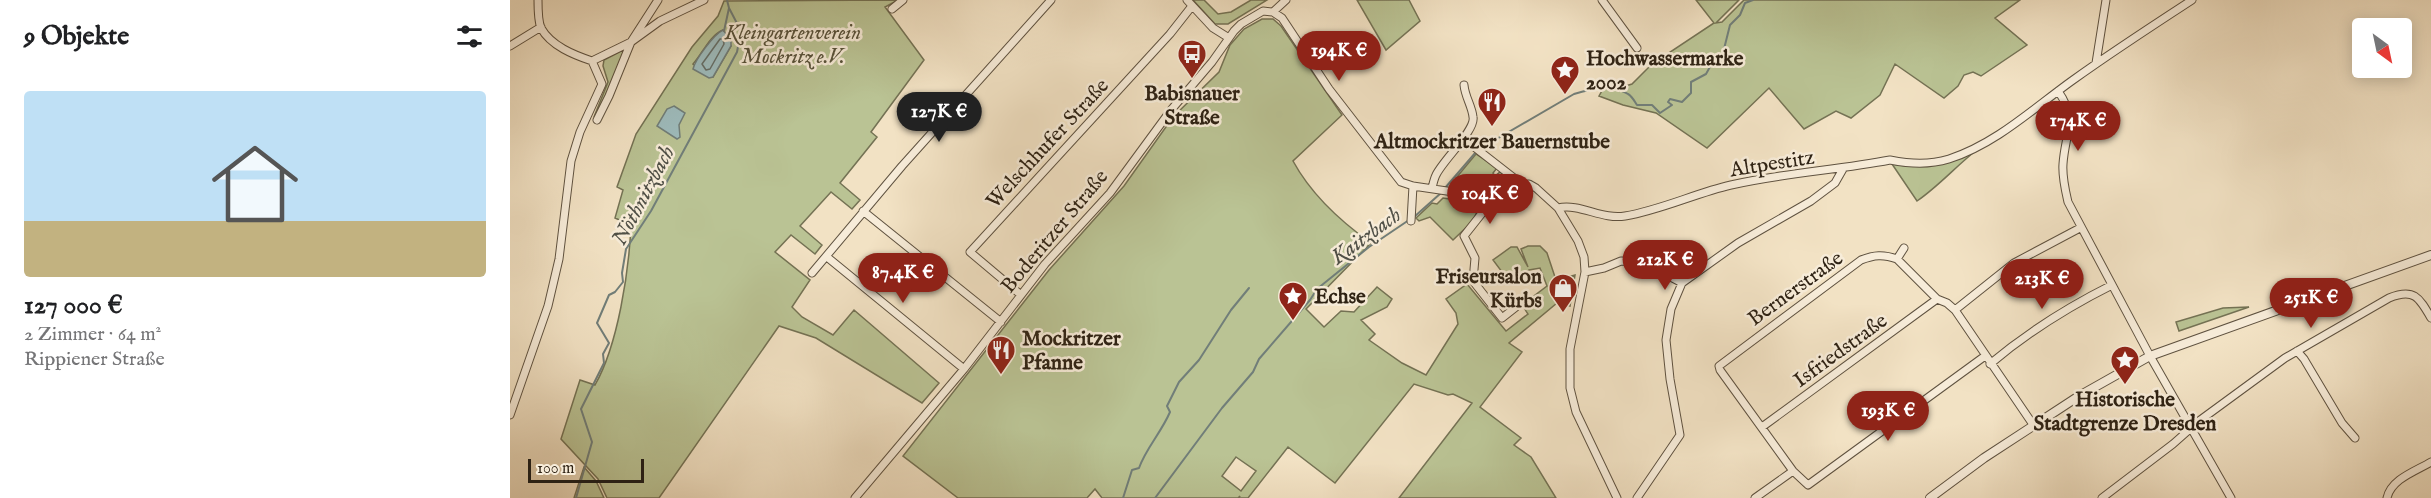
<!DOCTYPE html>
<html lang="de">
<head>
<meta charset="utf-8">
<style>
  :root { --surface:#fff; --page:#f6f6f6; --text:#202124; --muted:#757577; --line:#e0e0e0; --accent:#8f2418 }
  body { margin:0; font-family:"IM FELL English",serif; background:var(--page); color:var(--text); height:100vh; display:flex; flex-direction:column; font-size:22px; white-space:nowrap }
  * { box-sizing:border-box; margin:0 }
  p { font-size:20px; color:var(--muted) }
  .icon { flex:none; width:33px; height:33px; fill:none; stroke:currentColor; stroke-width:2; stroke-linecap:round; stroke-linejoin:round }
  .map { position:relative; flex:1; overflow:hidden }
  .side { display:flex; flex-direction:column; background:var(--surface); width:510px }
  .side>* { flex:none }
  .needle { width:39px; rotate:147deg }
  .tools { position:absolute; left:1842px; top:18px; display:grid; gap:12px }
  .tools a { display:grid; place-items:center; width:60px; height:60px; border-radius:6px; background:var(--surface); box-shadow:0 3px 15px #0003; font-size:30px }
  .scale { position:absolute; left:18px; bottom:15px; width:116px; box-sizing:border-box; padding-left:6px; border:3px solid #2e2214; border-top:0; font-size:16px; line-height:21px; white-space:nowrap; color:#2e2214; -webkit-text-stroke:4px #f7ecd9; paint-order:stroke }
  .price { position:absolute; translate:-50% -51px; padding:0 14px; border-radius:21px; background:var(--accent); color:#fff; font-size:20px; line-height:39px; filter:drop-shadow(0 2px 3px #0008) }
  .price::after { content:''; position:absolute; left:50%; top:36px; width:18px; height:14px; margin-left:-9px; background:inherit; clip-path:polygon(0 0,100% 0,50% 100%) }
  .price.active { background:#222; color:#fff }
  ul { padding:0; list-style:none }
  li { display:grid; align-content:center; gap:12px; height:318px; padding:0 24px }
  li+li { border-top:2px solid var(--line) }
  li span { display:grid; place-items:center; height:186px; border-radius:6px; color:#555 }
  li>.icon { margin-inline-start:auto }
  span .icon { width:108px; height:108px; fill:#fffc; stroke-width:1 }
  li b { font-size:26px }
  h2 { display:flex; justify-content:space-between; align-items:center; height:72px; padding:0 24px; font-size:26px }
  main { display:flex; flex:1; min-height:0 }
  .map>svg:first-child { display:block }
  .green { fill:#bac394; stroke:#747254; stroke-width:1.5; fill-rule:evenodd }
  .water { fill:#9ebcbd; stroke:#717e79; stroke-width:1.5 }
  .lines { fill:none; stroke-linecap:round; stroke-linejoin:round }
  .shore { stroke:#666f68; stroke-width:1.5 }
  .stream { stroke:#717e79; stroke-width:2 }
  .minor-casing { stroke:#5f5240; stroke-width:9 }
  .tertiary-casing { stroke:#5f5240; stroke-width:10 }
  .minor { stroke:#f7ecd9; stroke-width:7 }
  .tertiary { stroke:#f7ecd9; stroke-width:8 }
  .labels { text-anchor:middle; stroke-width:5; stroke-linejoin:round; paint-order:stroke }
  .park-label { font-size:21px; font-style:italic; fill:#58523a; stroke:#f7ecd9 }
  .poi-label { font-size:21px; font-weight:bold; fill:#2e2214; stroke:#f7ecd9; text-anchor:start }
  .street-label { font-size:21px; fill:#2e2214; stroke:#f7ecd9 }
  .water-label { font-size:22px; font-style:italic; fill:#505047; stroke:#f7ecd9 }
</style>
</head>
<body>
<main>
<section class="side">
<h2>9 Objekte<svg class="icon" aria-label="filters" viewBox="0 0 24 24"><path d="M4 7h16M4 17h16"/><circle cx="9" cy="7" r="2"/><circle cx="15" cy="17" r="2"/></svg></h2>
<ul>
<li><span style="background:linear-gradient(#bfe0f5 70%,#c2b280 0)"><svg class="icon" aria-label="home" viewBox="0 0 24 24"><path d="M3 11l9-7 9 7M6 9v11h12V9"/></svg></span><div><b>127 000 €</b><p>2 Zimmer · 64 m²</p><p>Rippiener Straße</p></div></li>
</ul>
</section>
<div class="map">
<svg width="1921" height="498" viewBox="0 0 1921 498">
  <rect width="100%" height="100%" fill="#f2e2c4"/>
  <filter id="stains"><feTurbulence type="fractalNoise" baseFrequency=".00333" numOctaves="4"/><feColorMatrix values="0 0 0 0 .2 0 0 0 0 .09 0 0 0 0 .02 0 0 0 .5 -.17"/></filter>
  <radialGradient id="worn" r=".72"><stop offset=".6" stop-color="#630" stop-opacity="0"/><stop offset="1" stop-color="#630" stop-opacity=".3"/></radialGradient>
  <path class="green" d="M388 0 375 7 414 60 361 132 367 137 330 183 350 200 342 209 321 192 290 226 312 245 305 254 281 235 265 252 300 280 282 307 292 317 323 335 344 310 429 383 412 403 306 338 269 326 149 498H97L88 479 51 439 70 380 85 385C108 345 119 271 121 225L105 218 113 190 107 187 126 134 182 47 208 16 214 1ZM213 30 221 46 203 77 183 64C193 53 199 36 213 30Z
    M683 0H694L708 14 721 12 741 0H757L718 24H705Z
    M847 0H899L910 21 876 50Z
    M1186 0H1229L1206 23 1212 22 1234 0H1510L1485 18 1517 45 1471 76 1463 72 1454 75 1448 86 1434 98 1385 64 1370 95 1341 118 1326 111 1294 129 1259 88 1197 148 1146 113 1113 105 1089 96 1093 89 1109 88 1122 84 1142 64 1204 23Z
    M752 19H763L771 26 832 115 783 161C801 194 830 221 861 243L796 309 814 327 831 311 844 312 867 287 882 299 877 307 851 320 865 334 859 340 892 363 916 375 948 324 946 313 936 299 957 284 996 331 1018 314 1012 305 1037 286 1030 268 1019 270 1001 284 983 260 1001 247H1007L1018 267 1011 249 1018 246H1030L1037 253 1046 280 1065 275 1060 306 1047 303 999 343 1012 352 970 407 1011 438 1004 445 1021 457 1046 498H889L962 403 943 394 938 395 904 384 825 483 778 447 738 498H729L730 496 728 498H592L585 489 577 498H448L393 456 539 270 614 186 663 117 709 72 720 45 734 29ZM726 457 746 471 731 491 712 476Z
    M115 49 99 91 84 117 98 82 93 66 94 60Z
    M1468 149C1447 165 1429 186 1407 201L1382 164C1417 170 1436 164 1468 149Z
    M966 154 987 168 983 173 985 176 990 172 1000 179 995 187 974 189 972 181 969 182 968 189 944 185 946 178Z
    M933 198 964 203 968 208 964 220 943 240 920 217 909 221 906 218 922 203 927 204Z
    M1739 307 1669 331 1666 322 1713 308Z
    M74 467 86 481 94 498H64Z"/>
  <path class="water" d="M213 30 221 40V46L203 77 199 78 183 69C185 60 204 34 213 30Z
    M164 106 175 113 169 125 170 137 167 139 147 126 157 109Z"/>
  <g class="lines">
    <path class="shore" d="M210 39H213L214 44 200 69 196 70 192 64Z"/>
    <path class="stream" d="M214 31 219 8 217 0
      M971 148 1064 94C1080 89 1103 84 1118 94 1122 96 1125 102 1127 105H1142L1150 113 1162 105 1158 102 1160 99 1172 102 1181 93V82L1196 74 1201 65 1211 61 1220 25 1230 15 1235 3 1243 0
      M935 188 966 152
      M904 217 931 193
      M66 498 82 442 71 409 94 363 93 354 99 343 87 323 99 295 105 292 113 282 112 273 116 249 141 211 227 52 231 31 219 8
      M613 498 622 470 629 468C636 448 651 433 660 412L657 406 669 382 689 360 721 310 739 288
      M645 498 712 408 743 372 749 359 800 300 807 289 859 247 899 220"/>
    <g class="minor-casing">
      <path id="minor" d="M677 0 703 28 719 38
        M1092 0 1127 48
        M382 9 393 0
        M763 12 776 0
        M0 46 31 27
        M82 61 121 42 150 21 194 0
        M1586 63 1596 0
        M1548 91C1568 119 1555 133 1553 164 1552 177 1555 189 1558 202L1640 356 1721 498
        M87 120 99 96 121 42 148 0
        M954 139 1013 185 1019 184 1026 188 1048 208 1068 241 1074 257 1075 272 1060 349V388L1066 412 1107 498
        M922 188C923 184 924 179 926 175 933 160 966 130 963 117 962 106 955 97 954 85
        M984 198 954 236 965 258 963 281 992 318 1006 307
        M1048 208C1070 203 1092 220 1115 216 1151 210 1186 193 1221 185 1273 173 1328 170 1380 160 1401 164 1419 165 1439 159 1486 144 1525 107 1563 80 1602 52 1642 26 1682 0
        M353 211 491 322
        M901 221 903 186
        M317 257 454 369
        M1387 259C1373 254 1364 255 1351 260L1209 366 1210 370 1283 471 1298 485 1475 356
        M1387 259 1427 299 1437 303 1445 310 1524 426
        M1387 259 1394 248
        M1075 272 1094 268 1111 261 1132 262 1172 283
        M302 273 392 166 541 0
        M511 295 460 252 660 34 682 6
        M1445 310 1504 263 1570 228
        M1787 351 1794 359 1832 423 1845 438
        M1480 364C1518 332 1558 307 1602 285
        M0 415 38 306 49 259 61 161 70 132 92 84 82 61C64 55 41 46 31 28 28 21 28 8 28 0
        M1252 427 1427 299
        M345 498 454 369 535 264 600 193 661 110 702 62 724 31 731 24 753 11 763 12 772 18 819 89 891 182 903 186 984 198 1013 185
        M1127 498 1170 435 1160 379 1156 340 1161 309 1172 283 1228 243 1301 201 1325 183 1333 169
        M1245 498 1283 471
        M1592 498 1663 444 1689 421 1775 358 1879 298C1904 288 1909 297 1921 318
        M1877 498C1881 479 1906 471 1921 462"/>
    </g>
    <g class="tertiary-casing">
      <path id="tertiary" d="M1420 498 1474 458 1569 396 1640 356 1921 255"/>
    </g>
    <use href="#minor" class="minor"/>
    <use href="#tertiary" class="tertiary"/>
  </g>
  <defs>
    <g id="bus-pin" transform="scale(1.5)"><path d="M0 17L-7.5 6A9.5 9.5 0 1 1 7.5 6Z" fill="#8f2418" stroke="#f7ecd9"/><path d="M-5-6H5V4H4V6H2V4H-2V6H-4V4H-5ZM-3.5-4V0h7V-4ZM-3.5 1.2v1.5H-2V1.2ZM2 1.2v1.5H3.5V1.2Z" fill="#fff"/></g>
    <g id="sight-pin" transform="scale(1.5)"><path d="M0 17L-7.5 6A9.5 9.5 0 1 1 7.5 6Z" fill="#8f2418" stroke="#f7ecd9"/><path d="M0-6L1.8-2.2L6-1.7L2.9 1.2L3.7 5.4L0 3.3L-3.7 5.4L-2.9 1.2L-6-1.7L-1.8-2.2Z" fill="#fff"/></g>
    <g id="restaurant-pin" transform="scale(1.5)"><path d="M0 17L-7.5 6A9.5 9.5 0 1 1 7.5 6Z" fill="#8f2418" stroke="#f7ecd9"/><path d="M-5-6h1v4h1v-4h1v4h1v-4h1v5L-1.5 .5V6h-2V.5L-5-1ZM5-6V6H3V1.5H1.5Q1.5-4 5-6Z" fill="#fff"/></g>
    <g id="shop-pin" transform="scale(1.5)"><path d="M0 17L-7.5 6A9.5 9.5 0 1 1 7.5 6Z" fill="#8f2418" stroke="#f7ecd9"/><path d="M-5-2.5h2.3a2.7 3.5 0 0 1 5.4 0H5L5.5 6h-11ZM-1.5-2.5h3a1.5 2.3 0 0 0-3 0Z" fill="#fff"/></g>
  </defs>
  <g fill-rule="evenodd">
    <use href="#bus-pin" x="682" y="54"/>
    <use href="#sight-pin" x="1055" y="70"/>
    <use href="#restaurant-pin" x="982" y="102"/>
    <use href="#shop-pin" x="1053" y="288"/>
    <use href="#sight-pin" x="783" y="296"/>
    <use href="#restaurant-pin" x="491" y="350"/>
    <use href="#sight-pin" x="1615" y="360"/>
  </g>
  <g class="labels">
    <g class="park-label">
      <text x="283" y="39">Kleingartenverein<tspan x="283" dy="24">Mockritz e.V.</tspan></text>
    </g>
    <g class="poi-label">
      <text x="1076" y="65">Hochwassermarke<tspan x="1076" dy="24">2002</tspan></text>
      <text x="682" y="100" text-anchor="middle">Babisnauer<tspan x="682" dy="24">Straße</tspan></text>
      <text x="982" y="148" text-anchor="middle">Altmockritzer Bauernstube</text>
      <text x="1032" y="283" text-anchor="end">Friseursalon<tspan x="1032" dy="24">Kürbs</tspan></text>
      <text x="804" y="303">Echse</text>
      <text x="512" y="345">Mockritzer<tspan x="512" dy="24">Pfanne</tspan></text>
      <text x="1615" y="406" text-anchor="middle">Historische<tspan x="1615" dy="24">Stadtgrenze Dresden</tspan></text>
    </g>
    <g class="street-label">
      <text transform="translate(537 143) rotate(-47)" y="7">Welschhufer Straße</text>
      <text transform="translate(1262 163) rotate(-9)" y="7">Altpestitz</text>
      <text transform="translate(544 231) rotate(-50)" y="7">Boderitzer Straße</text>
      <text transform="translate(1285 288) rotate(-36)" y="7">Bernerstraße</text>
      <text transform="translate(1330 350) rotate(-36)" y="7">Isfriedstraße</text>
    </g>
    <g class="water-label">
      <text transform="translate(132 195) rotate(-62)" y="8">Nöthnitzbach</text>
      <text transform="translate(855 235) rotate(-36)" y="8">Kaitzbach</text>
    </g>
  </g>
  <rect width="100%" height="100%" filter="url(#stains)"/>
  <rect width="100%" height="100%" fill="url(#worn)"/>
</svg>
<div class="tools">
<a><svg class="needle" viewBox="-14 -14 28 28"><path d="M0-13l5 13h-10z" fill="#e53935"/><path d="M0 13l5-13h-10z" fill="#757577"/></svg></a>
</div>
<div class="scale">100 m</div>
<b class="price" style="left:829px;top:82px">194K €</b>
<b class="price active" style="left:429px;top:143px">127K €</b>
<b class="price" style="left:1568px;top:152px">174K €</b>
<b class="price" style="left:980px;top:225px">104K €</b>
<b class="price" style="left:1155px;top:291px">212K €</b>
<b class="price" style="left:393px;top:304px">87.4K €</b>
<b class="price" style="left:1532px;top:310px">213K €</b>
<b class="price" style="left:1801px;top:329px">251K €</b>
<b class="price" style="left:1378px;top:442px">193K €</b>
</div>
</main>
</body>
</html>
